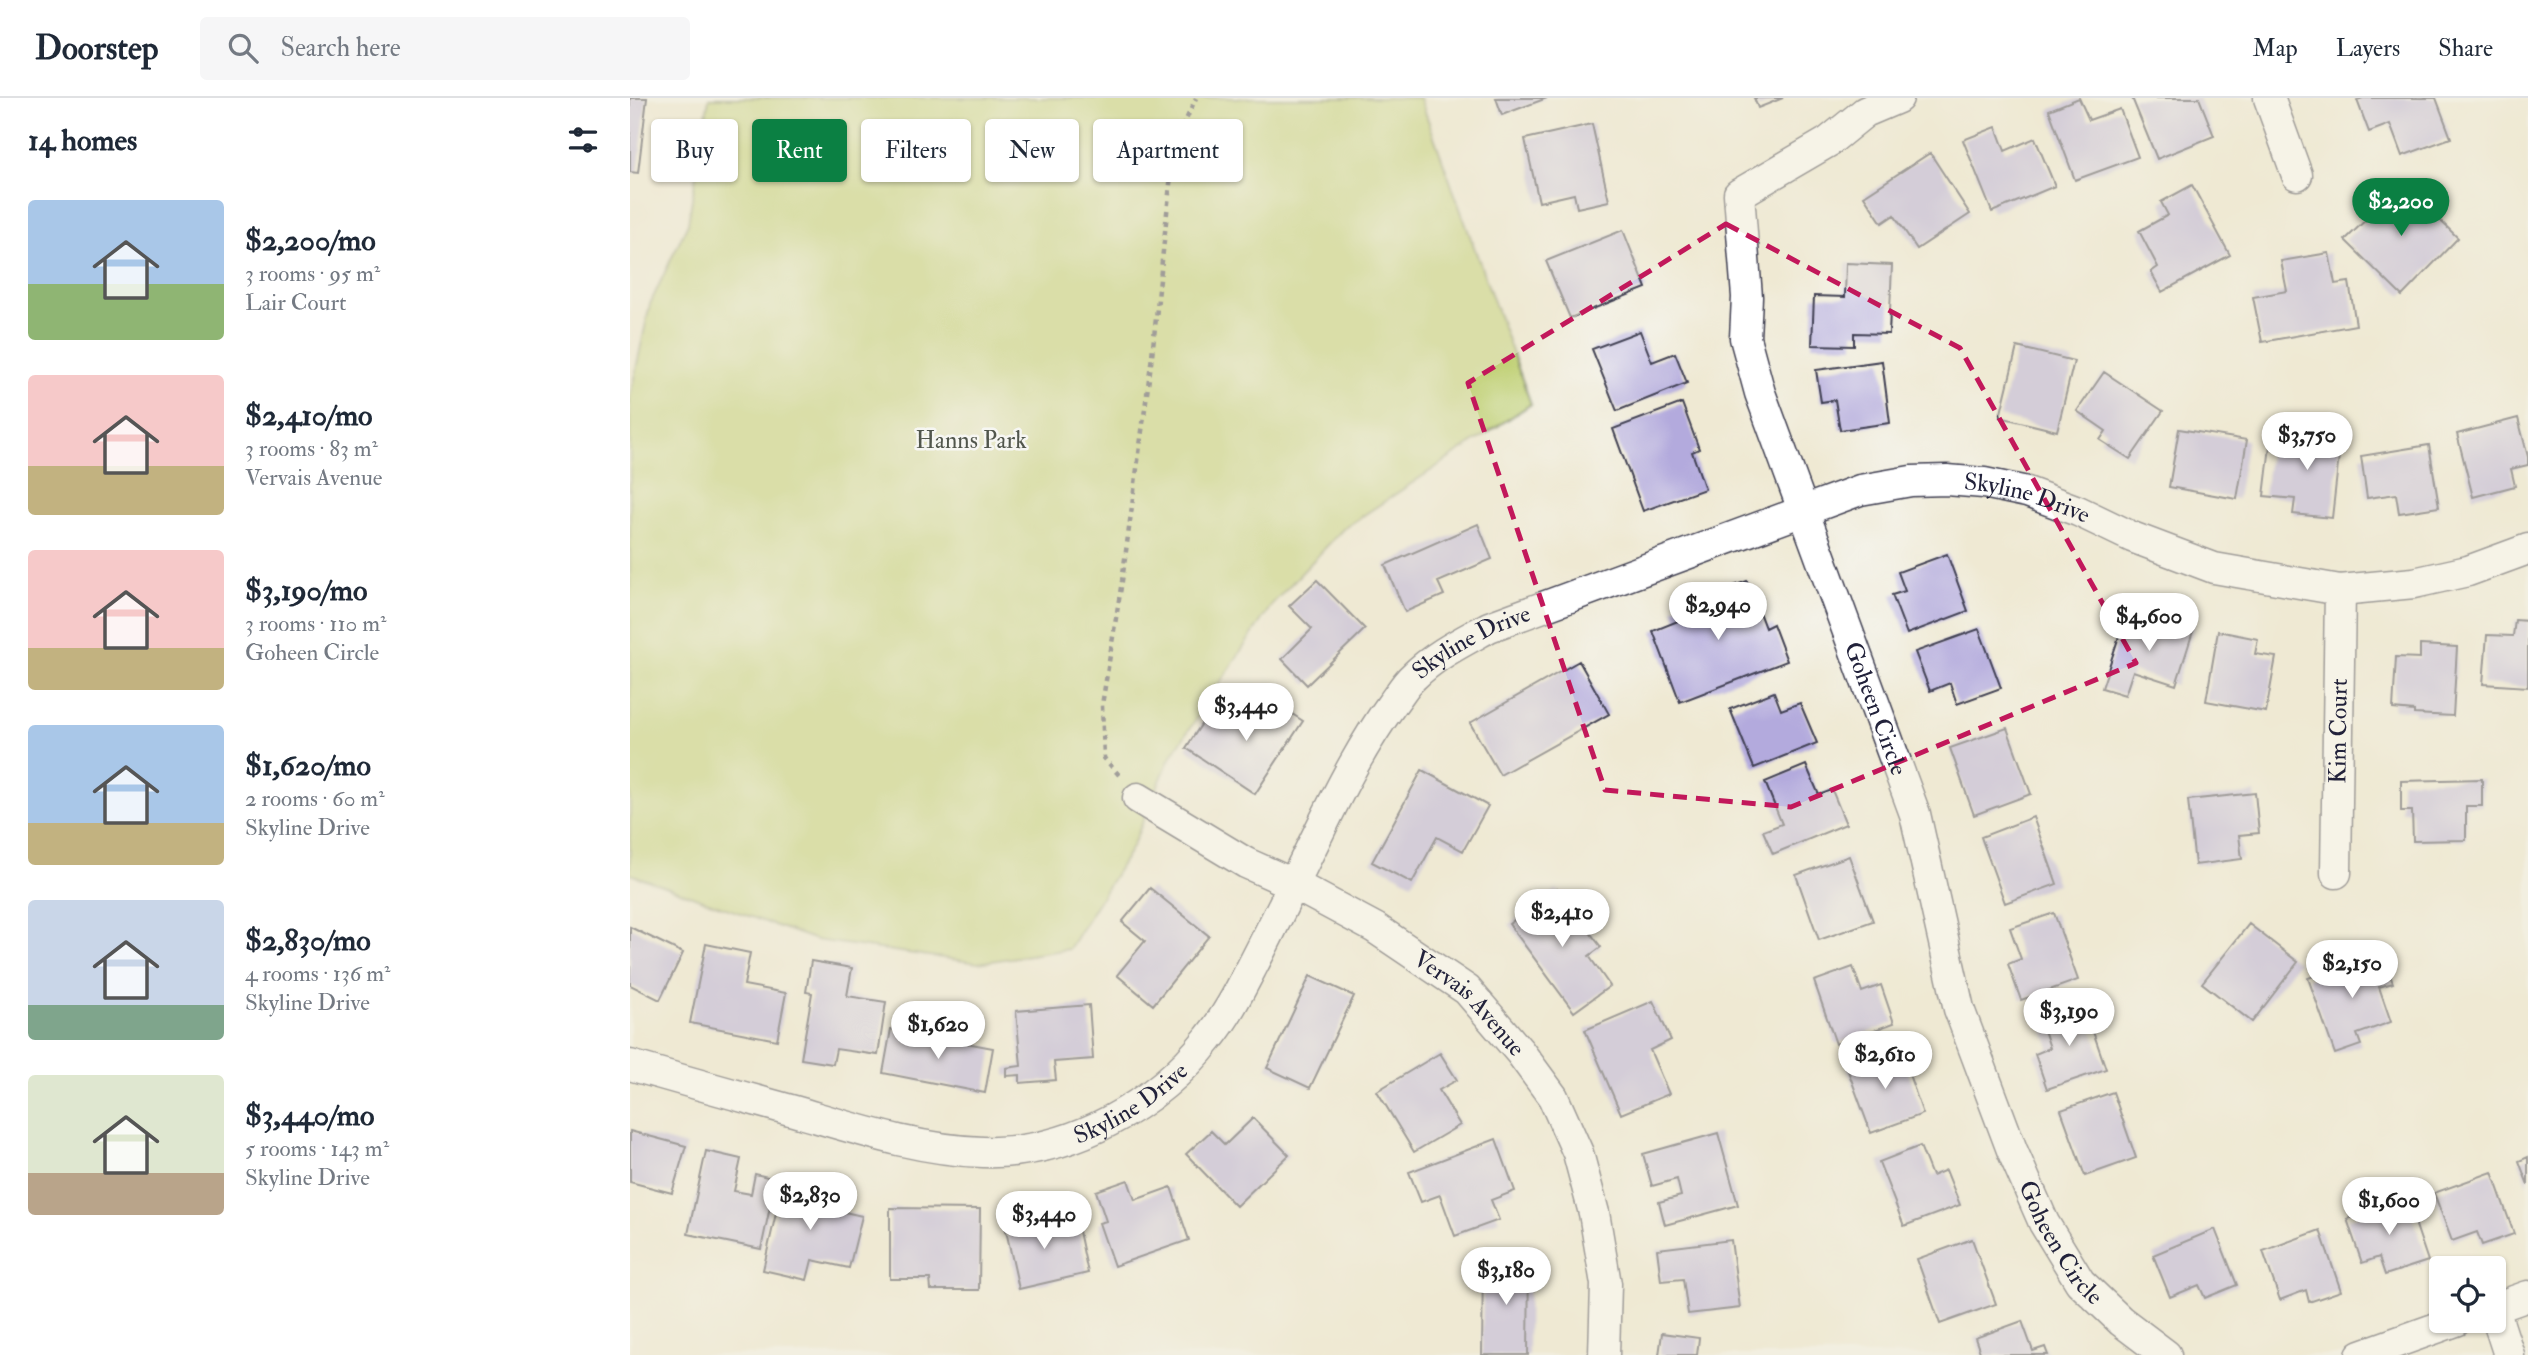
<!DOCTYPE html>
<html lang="en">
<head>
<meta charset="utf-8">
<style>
  :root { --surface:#fff; --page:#f6f6f7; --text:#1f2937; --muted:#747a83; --line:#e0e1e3; --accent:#0b8043 }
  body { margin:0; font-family:"IM FELL Double Pica",serif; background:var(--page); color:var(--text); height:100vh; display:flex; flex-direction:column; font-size:26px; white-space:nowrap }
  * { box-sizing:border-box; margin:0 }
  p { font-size:23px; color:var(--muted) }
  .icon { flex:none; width:38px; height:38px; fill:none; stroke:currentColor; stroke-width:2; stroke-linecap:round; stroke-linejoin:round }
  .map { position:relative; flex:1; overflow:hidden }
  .drawer { display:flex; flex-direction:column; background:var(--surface); width:630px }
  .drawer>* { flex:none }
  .guide { position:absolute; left:21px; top:21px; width:665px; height:63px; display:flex; gap:14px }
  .controls { position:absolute; left:1799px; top:1158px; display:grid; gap:14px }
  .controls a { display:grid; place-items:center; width:77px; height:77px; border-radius:7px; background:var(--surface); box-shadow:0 2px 5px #0004; font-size:35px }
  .price { position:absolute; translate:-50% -60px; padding:0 16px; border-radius:24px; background:#fff; color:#222; font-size:23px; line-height:46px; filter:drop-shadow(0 2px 4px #0008) }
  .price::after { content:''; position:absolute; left:50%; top:42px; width:21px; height:16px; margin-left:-10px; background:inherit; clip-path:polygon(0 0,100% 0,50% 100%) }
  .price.on { background:var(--accent); color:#fff }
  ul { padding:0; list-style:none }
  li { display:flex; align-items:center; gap:21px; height:175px; padding:0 28px }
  li span { display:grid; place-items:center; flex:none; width:196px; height:140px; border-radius:7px; color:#555 }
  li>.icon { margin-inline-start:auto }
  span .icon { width:84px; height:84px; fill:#fffc; stroke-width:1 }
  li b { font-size:30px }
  h2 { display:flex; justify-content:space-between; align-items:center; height:84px; padding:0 28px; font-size:30px }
  .pill { padding:0 24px; border-radius:7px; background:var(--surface); box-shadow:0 2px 5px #0004; font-size:24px; line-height:63px }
  .pill.on { background:var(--accent); color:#fff }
  header { display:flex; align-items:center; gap:42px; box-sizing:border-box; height:98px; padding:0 35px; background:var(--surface); border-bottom:2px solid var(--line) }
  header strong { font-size:33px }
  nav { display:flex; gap:38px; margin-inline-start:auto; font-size:24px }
  .search { width:490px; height:63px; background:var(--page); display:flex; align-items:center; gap:18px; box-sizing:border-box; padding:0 24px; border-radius:7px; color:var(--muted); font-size:26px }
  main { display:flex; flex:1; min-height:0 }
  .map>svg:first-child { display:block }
  .green { fill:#c0d073; stroke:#717957; stroke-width:2 }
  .building { fill:#b3aadd }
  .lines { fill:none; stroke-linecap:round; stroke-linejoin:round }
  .minor-casing { stroke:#414052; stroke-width:33 }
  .path { stroke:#414052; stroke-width:4.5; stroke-dasharray:5 5; stroke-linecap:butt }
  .minor { stroke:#fff; stroke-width:30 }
  .marked { fill:none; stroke:#c2185b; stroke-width:5; stroke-dasharray:14 9; stroke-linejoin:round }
  .labels { text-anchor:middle; stroke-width:5; stroke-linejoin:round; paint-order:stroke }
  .park-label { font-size:24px; fill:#51564c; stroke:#f6f6f2 }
  .street-label { font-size:24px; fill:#22223b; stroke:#f6f6f2 }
</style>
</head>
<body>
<header>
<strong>Doorstep</strong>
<div class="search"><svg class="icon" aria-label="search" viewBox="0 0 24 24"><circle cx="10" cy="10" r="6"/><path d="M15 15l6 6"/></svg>Search here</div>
<nav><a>Map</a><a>Layers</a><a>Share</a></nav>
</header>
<main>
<section class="drawer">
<h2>14 homes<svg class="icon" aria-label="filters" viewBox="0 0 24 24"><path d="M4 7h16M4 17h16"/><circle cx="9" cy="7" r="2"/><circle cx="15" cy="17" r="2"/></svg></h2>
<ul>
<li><span style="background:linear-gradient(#a9c7e8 60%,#8fb573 0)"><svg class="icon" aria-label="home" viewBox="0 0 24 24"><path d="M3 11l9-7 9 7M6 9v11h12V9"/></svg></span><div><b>$2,200/mo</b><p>3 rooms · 95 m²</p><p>Lair Court</p></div></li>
<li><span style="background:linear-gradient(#f6c9c9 65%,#c2b280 0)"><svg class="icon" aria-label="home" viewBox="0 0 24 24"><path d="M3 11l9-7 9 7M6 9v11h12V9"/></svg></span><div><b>$2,410/mo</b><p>3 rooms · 83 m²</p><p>Vervais Avenue</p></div></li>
<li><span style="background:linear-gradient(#f6c9c9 70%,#c2b280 0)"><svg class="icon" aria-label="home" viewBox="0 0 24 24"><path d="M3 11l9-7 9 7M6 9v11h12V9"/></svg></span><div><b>$3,190/mo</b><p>3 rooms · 110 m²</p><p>Goheen Circle</p></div></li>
<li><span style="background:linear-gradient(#a9c7e8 70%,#c2b280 0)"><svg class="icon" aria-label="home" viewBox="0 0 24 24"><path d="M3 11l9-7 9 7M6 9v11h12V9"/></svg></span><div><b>$1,620/mo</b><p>2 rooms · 60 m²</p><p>Skyline Drive</p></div></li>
<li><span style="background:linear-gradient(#c9d6e8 75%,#7fa58c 0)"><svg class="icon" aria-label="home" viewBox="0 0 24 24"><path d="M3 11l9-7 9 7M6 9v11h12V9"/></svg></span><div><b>$2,830/mo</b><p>4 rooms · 136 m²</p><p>Skyline Drive</p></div></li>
<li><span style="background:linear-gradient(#dfe7d0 70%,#b9a48a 0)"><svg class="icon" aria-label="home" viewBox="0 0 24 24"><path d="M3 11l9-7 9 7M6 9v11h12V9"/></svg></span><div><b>$3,440/mo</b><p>5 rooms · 143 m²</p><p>Skyline Drive</p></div></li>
</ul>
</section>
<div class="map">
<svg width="1898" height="1257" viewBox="0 0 1898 1257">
  <rect width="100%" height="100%" fill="#f6f6f2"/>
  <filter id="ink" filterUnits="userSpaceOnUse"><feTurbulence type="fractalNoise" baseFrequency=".0143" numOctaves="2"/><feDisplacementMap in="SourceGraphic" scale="14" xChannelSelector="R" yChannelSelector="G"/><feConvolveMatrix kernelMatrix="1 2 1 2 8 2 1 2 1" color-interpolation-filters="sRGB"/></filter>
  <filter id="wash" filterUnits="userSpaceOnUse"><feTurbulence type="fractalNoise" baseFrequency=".00686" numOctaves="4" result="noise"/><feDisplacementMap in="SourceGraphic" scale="28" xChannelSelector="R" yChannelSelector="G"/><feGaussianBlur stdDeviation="1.57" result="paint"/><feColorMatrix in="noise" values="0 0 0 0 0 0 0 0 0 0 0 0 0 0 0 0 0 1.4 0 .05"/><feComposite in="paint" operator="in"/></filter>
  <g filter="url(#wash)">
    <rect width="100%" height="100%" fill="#efe9d3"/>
    <path class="green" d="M79 0H790L901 306 713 431 643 505 539 662 502 749 439 851 348 865 186 842 0 776V299L20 206 58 125Z"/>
    <g id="blocks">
      <path class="building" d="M0 0H17L8 75 0 74Z
        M866 0H917L872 17Z
        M1124 0H1153L1128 10Z
        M1449 0 1459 22 1490 11 1508 59 1445 82 1419 12Z
        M1502 0H1569L1584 38 1527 61Z
        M1733 0H1806L1821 40 1772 58 1760 26 1739 34 1727 2Z
        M962 26 979 103 947 110 944 96 909 104 895 41Z
        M1366 29 1375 53 1405 40 1425 88 1362 114 1333 42Z
        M1300 55 1340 116 1287 151 1264 117 1252 125 1234 98Z
        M1769 82 1828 140 1772 198 1715 142 1745 113 1742 110Z
        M1562 87 1600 157 1532 194 1521 174 1528 169 1509 133 1538 117 1531 104Z
        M993 132 1016 190 940 220 916 163Z
        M1699 155 1705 186 1719 184 1726 227 1632 244 1623 199 1657 193 1651 163Z
        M1216 165 1262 167 1259 236 1224 235V248L1182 247 1184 198 1215 199Z
        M1010 233 1022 264 1045 255 1057 285 987 313 962 251Z
        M1387 249 1444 263 1427 333 1370 319Z
        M1252 263 1260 325 1210 332 1205 302 1191 304 1186 272Z
        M1474 274 1533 313 1500 361 1470 342 1476 333 1447 313Z
        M1052 305 1069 351 1062 354 1075 391 1013 413 983 331Z
        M1888 320 1898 359V367L1881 371 1885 388 1843 399 1827 336Z
        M1677 327 1712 331 1702 420 1663 416 1665 401 1634 398 1640 348 1674 352Z
        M1549 331 1617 342 1607 401 1539 389Z
        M1799 347 1809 409 1769 415 1766 396 1737 400 1731 358Z
        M848 426 862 461 808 484 814 497 775 514 755 467Z
        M1317 456 1338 513 1277 536 1262 497 1275 493 1268 474Z
        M687 482 735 531 677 587 652 561 682 531 659 508Z
        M1117 483 1135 530 1143 526 1157 563 1050 604 1023 533 1048 523 1043 511Z
        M1528 516 1565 527 1546 587 1503 573 1495 597 1472 590 1493 526 1522 535Z
        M1885 522 1898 523V589L1853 586 1857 537 1883 538Z
        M1349 531 1371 590 1327 606 1320 585 1300 593 1285 554Z
        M1588 533 1628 541 1625 556 1646 559 1636 614 1576 603Z
        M1790 547 1827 549 1823 618 1784 616V613L1763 611 1766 559 1790 560Z
        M949 563 979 616 870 677 840 625Z
        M1144 594 1151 612 1170 605 1187 645 1124 670 1100 611Z
        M631 596 673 623 625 696 556 650 580 613 608 631Z
        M1377 630 1401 696 1344 717 1320 650Z
        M1176 667 1189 697 1202 692 1216 726 1143 756 1133 733 1152 726 1135 684Z
        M792 672 858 708 833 753 807 739 782 785 742 764Z
        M1852 681V708H1836V742L1783 743 1782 713H1771V683Z
        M1625 695 1629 735 1609 737 1612 761 1565 767 1558 702Z
        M1403 719 1427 786 1375 805 1351 739Z
        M1219 758 1243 823 1189 842 1166 777Z
        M520 790 579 838 523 907 487 877 515 843 492 824Z
        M927 791 971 849 959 858 980 888 944 914 879 826Z
        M1424 815 1448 882 1391 902 1378 866 1391 861 1380 830Z
        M1619 826 1668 864 1622 924 1572 885Z
        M0 829 53 855 30 902 0 887Z
        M76 846 120 855 114 887 156 895 147 942 60 925Z
        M1752 855 1763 885 1749 889 1761 924 1727 936 1731 947 1705 956 1678 880Z
        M181 863 222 870 217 898 256 904 248 957 206 951 203 966 171 961 182 895 176 894Z
        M1223 869 1232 894 1251 887 1264 925 1206 946 1184 883Z
        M680 878 724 898 680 990 637 970Z
        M1023 903 1041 942 1020 952 1039 996 991 1016 955 932Z
        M1453 905 1476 971 1417 991 1405 956 1420 950 1410 920Z
        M459 907 463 961 424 964 426 982 390 985V977L376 978V970L391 968 386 913Z
        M261 931 363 950 355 995 253 975Z
        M1270 951 1293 1016 1241 1035 1217 970Z
        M810 955 827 982 809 992 830 1027 784 1054 747 993Z
        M1483 994 1506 1060 1455 1078 1431 1012Z
        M623 1020 659 1057 606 1108 556 1056 581 1033 595 1047Z
        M0 1033 56 1048 42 1095 0 1084Z
        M1088 1035 1108 1107 1035 1127 1029 1104 1051 1098 1047 1081 1022 1088 1013 1056Z
        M866 1041 885 1093 861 1102 869 1122 825 1138 810 1097 791 1104 779 1074Z
        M1290 1048 1302 1078 1316 1072 1330 1107 1274 1128 1249 1064Z
        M76 1053 111 1061 104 1093 121 1096 125 1076 146 1081 131 1151 58 1136Z
        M1898 1059V1087L1889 1063Z
        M1862 1074 1884 1136 1852 1147 1847 1134 1822 1143 1804 1095Z
        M168 1078 203 1086 197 1110 232 1118 219 1170 182 1162 177 1182 133 1172 149 1102 161 1105Z
        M498 1082 505 1102 541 1089 559 1142 484 1168 469 1125 476 1123 466 1093Z
        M1777 1101 1798 1163 1755 1177 1749 1159 1732 1165 1717 1121Z
        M260 1110 350 1111 349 1192H301L300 1181H260Z
        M403 1111 408 1133 447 1124 458 1175 389 1191 373 1119Z
        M1585 1131 1607 1187 1575 1200 1569 1187 1540 1199 1523 1157Z
        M1690 1132 1711 1193 1679 1204 1676 1192 1650 1202 1633 1153Z
        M1342 1141 1366 1206 1310 1226 1287 1161Z
        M1101 1142 1110 1210 1058 1216 1053 1181 1031 1183 1027 1151Z
        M853 1161H899L898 1257H852Z
        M1392 1223 1403 1253 1415 1249 1418 1257H1351L1345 1240Z
        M1032 1235 1069 1240 1067 1257H1029Z"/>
    </g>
  </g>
  <g filter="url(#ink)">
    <use href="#blocks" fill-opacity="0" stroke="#414052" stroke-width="2"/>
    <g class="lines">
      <g class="minor-casing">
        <g id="minor">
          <path id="s1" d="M1268 0 1235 14 1198 44 1109 96 1117 199 1115 240 1130 295 1285 716 1329 911 1382 1052 1414 1125 1450 1184 1491 1223 1536 1257"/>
          <path d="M1639 0 1667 77"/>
          <path id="s2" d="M508 700 616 765 663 786 745 830 837 892 890 954 923 999 948 1055 964 1115 976 1186 974 1257"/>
          <path id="s3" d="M1706 775 1710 492"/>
          <path id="s4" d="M0 967C55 983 110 998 164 1013 226 1031 289 1052 353 1054 440 1057 527 1007 579 940 597 918 610 892 623 867 646 823 667 778 689 734 711 689 733 646 762 606 769 597 775 586 783 579 805 557 832 544 859 529L1230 392 1281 383 1317 382 1354 385 1397 394 1448 413 1502 439 1584 470 1710 492 1784 485 1838 473 1898 451"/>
          <path d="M1864 1210 1898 1198"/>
          <path d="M1864 1211 1879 1257"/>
          <path d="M1731 1257 1826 1223"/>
        </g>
      </g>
      <path class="path" d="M489 677 474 660 472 607 492 483 522 258 544 48 566 0"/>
      <use href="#minor" class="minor"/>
    </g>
  </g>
  <path d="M0 0H1898V1257H0ZM1096 126 1330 250 1506 565 1161 709 975 692 838 285Z" fill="#efe9d3" fill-opacity=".55" fill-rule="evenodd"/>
  <path class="marked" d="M1096 126 1330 250 1506 565 1161 709 975 692 838 285Z"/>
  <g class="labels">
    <g class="park-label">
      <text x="341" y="350">Hanns Park</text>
    </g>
    <g class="street-label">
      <text dy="8" stroke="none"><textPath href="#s4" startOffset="1699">Skyline Drive</textPath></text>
      <text dy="8" stroke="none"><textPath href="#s4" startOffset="1111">Skyline Drive</textPath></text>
      <text dy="8" stroke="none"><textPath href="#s1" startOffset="724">Goheen Circle</textPath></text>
      <text dy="8" stroke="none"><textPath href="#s3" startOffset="142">Kim Court</textPath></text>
      <text dy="8" stroke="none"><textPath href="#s2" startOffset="392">Vervais Avenue</textPath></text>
      <text dy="8" stroke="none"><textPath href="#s4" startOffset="523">Skyline Drive</textPath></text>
      <text dy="8" stroke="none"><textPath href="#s1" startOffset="1292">Goheen Circle</textPath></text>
    </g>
  </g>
</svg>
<div class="controls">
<a><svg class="icon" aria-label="locate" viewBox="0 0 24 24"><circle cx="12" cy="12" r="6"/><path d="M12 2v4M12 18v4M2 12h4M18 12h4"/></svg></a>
</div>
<b class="price on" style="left:1771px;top:140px">$2,200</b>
<b class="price" style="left:1677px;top:374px">$3,750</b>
<b class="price" style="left:1088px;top:544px">$2,940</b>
<b class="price" style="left:1519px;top:555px">$4,600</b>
<b class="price" style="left:616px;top:645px">$3,440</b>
<b class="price" style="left:932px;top:851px">$2,410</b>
<b class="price" style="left:1722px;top:902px">$2,150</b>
<b class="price" style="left:1439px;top:950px">$3,190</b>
<b class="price" style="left:308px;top:963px">$1,620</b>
<b class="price" style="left:1255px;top:993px">$2,610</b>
<b class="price" style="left:180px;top:1134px">$2,830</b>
<b class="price" style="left:1759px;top:1139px">$1,600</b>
<b class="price" style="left:414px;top:1153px">$3,440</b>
<b class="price" style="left:876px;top:1209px">$3,180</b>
<div class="guide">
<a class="pill">Buy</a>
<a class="pill on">Rent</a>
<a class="pill">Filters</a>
<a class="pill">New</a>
<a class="pill">Apartment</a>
</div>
</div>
</main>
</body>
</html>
